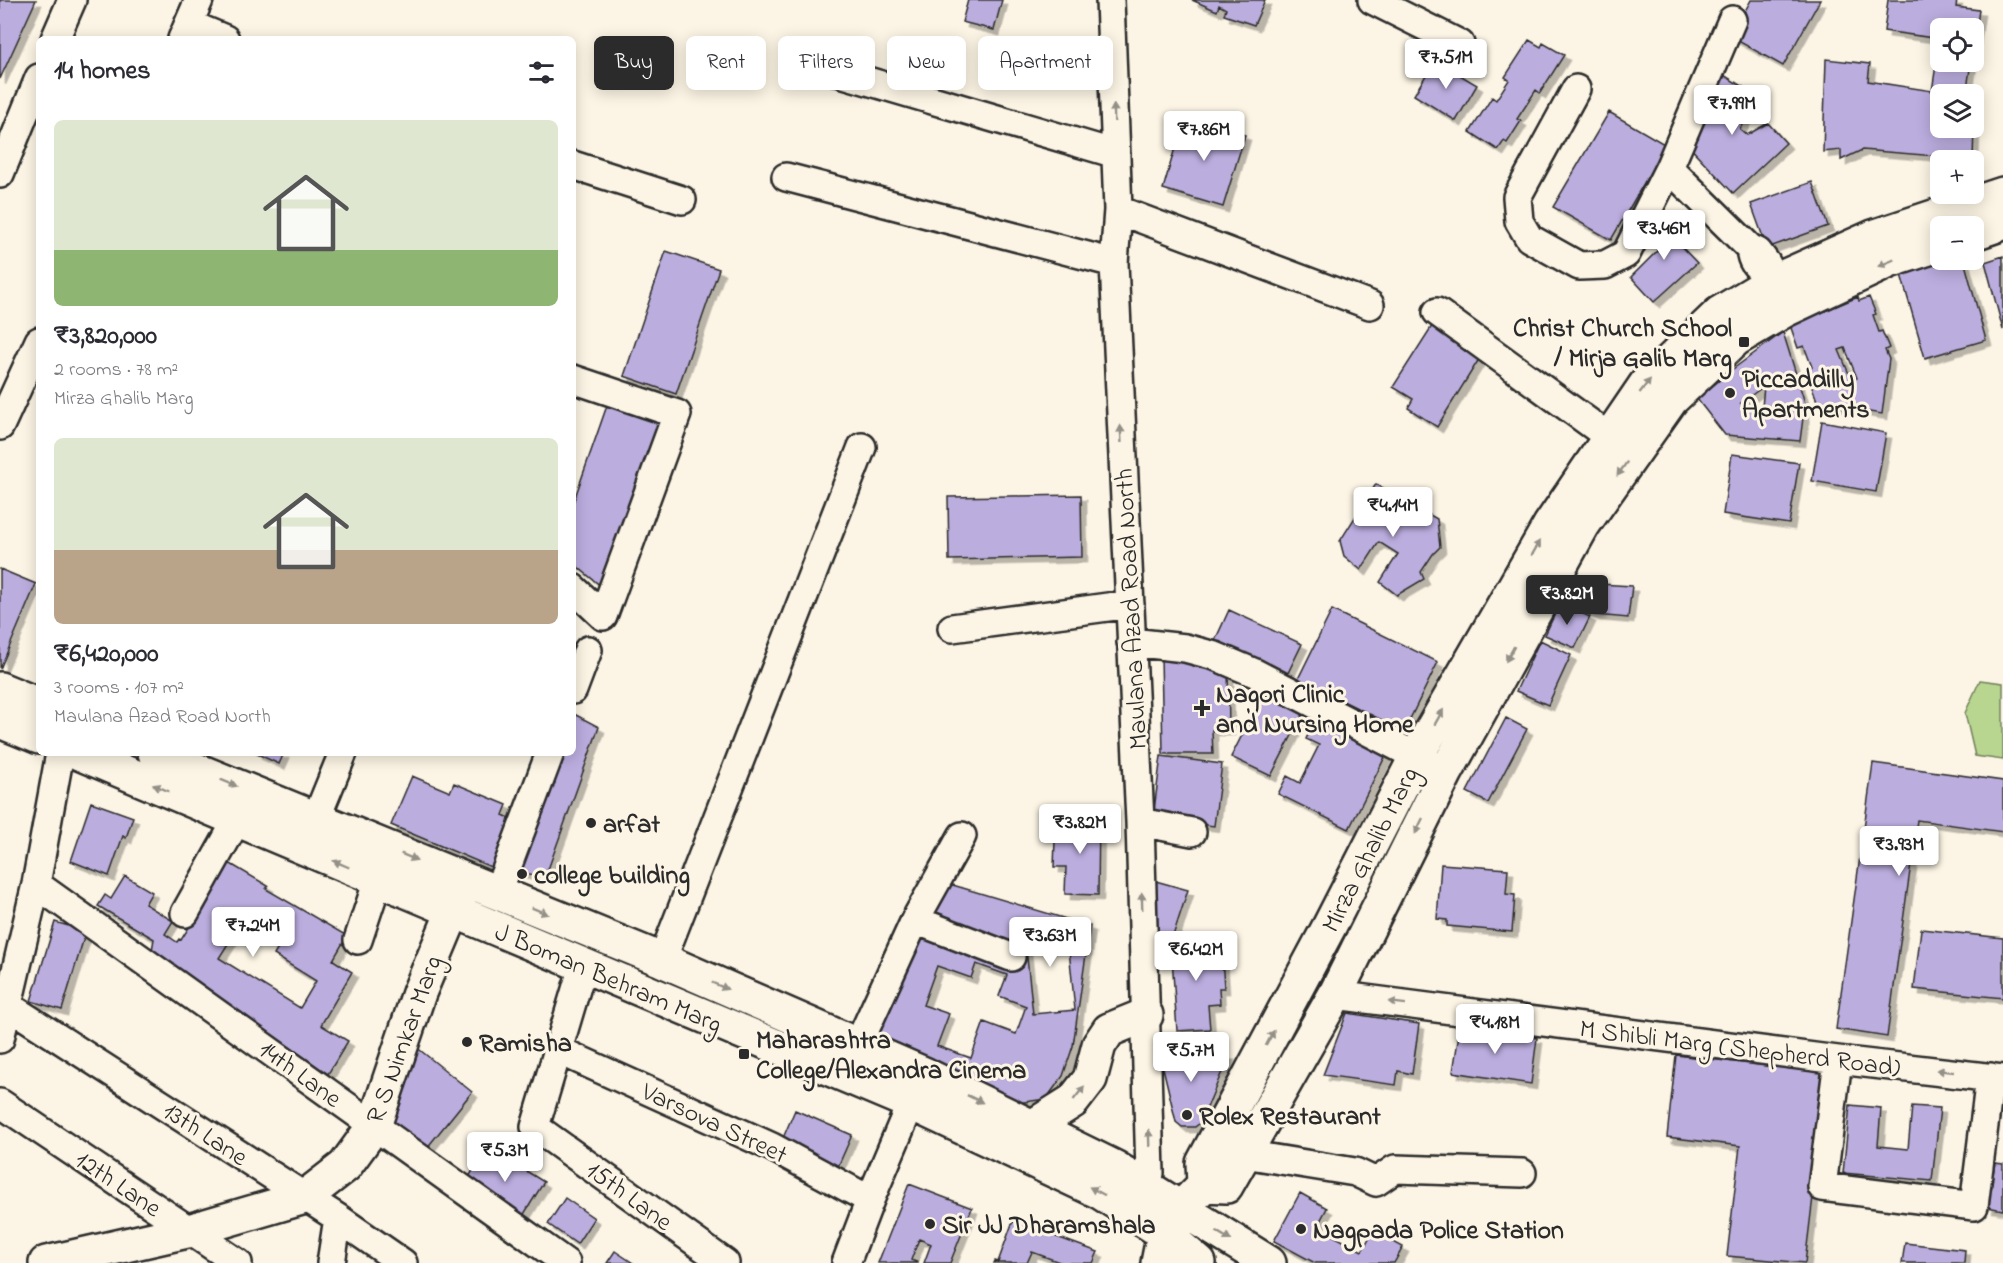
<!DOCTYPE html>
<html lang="en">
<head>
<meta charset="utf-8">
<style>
  :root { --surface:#fff; --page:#f2f2f3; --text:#2b2b33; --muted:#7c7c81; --accent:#2b2b2b }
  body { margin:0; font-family:"Indie Flower",sans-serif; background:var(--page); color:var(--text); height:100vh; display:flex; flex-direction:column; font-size:22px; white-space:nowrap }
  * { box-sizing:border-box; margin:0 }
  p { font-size:20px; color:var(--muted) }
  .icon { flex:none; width:33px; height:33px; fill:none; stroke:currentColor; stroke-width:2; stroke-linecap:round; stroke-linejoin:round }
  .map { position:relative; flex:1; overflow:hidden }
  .details { position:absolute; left:36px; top:36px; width:540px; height:720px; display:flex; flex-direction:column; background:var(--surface); border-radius:9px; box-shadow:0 3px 15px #0003 }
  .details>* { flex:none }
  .banner { position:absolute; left:594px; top:36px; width:570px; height:54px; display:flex; gap:12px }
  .fabs { position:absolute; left:1930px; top:18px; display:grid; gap:12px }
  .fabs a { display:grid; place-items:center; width:54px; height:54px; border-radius:9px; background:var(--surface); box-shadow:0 3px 15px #0003; font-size:30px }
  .price { position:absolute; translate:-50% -51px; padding:0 14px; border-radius:6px; background:#fff; color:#222; font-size:20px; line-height:39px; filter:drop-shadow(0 2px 3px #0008) }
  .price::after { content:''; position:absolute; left:50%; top:36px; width:18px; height:14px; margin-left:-9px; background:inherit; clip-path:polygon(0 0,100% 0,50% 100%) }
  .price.current { background:var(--accent); color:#fff }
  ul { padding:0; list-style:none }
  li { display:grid; align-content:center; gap:12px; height:318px; padding:0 18px }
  li span { display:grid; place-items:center; height:186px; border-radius:9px; color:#555 }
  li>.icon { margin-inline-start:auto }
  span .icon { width:108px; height:108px; fill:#fffc; stroke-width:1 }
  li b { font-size:26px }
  h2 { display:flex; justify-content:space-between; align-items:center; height:72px; padding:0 18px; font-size:26px }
  .pill { padding:0 21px; border-radius:9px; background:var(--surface); box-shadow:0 3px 15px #0003; font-size:21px; line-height:54px }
  .pill.current { background:var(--accent); color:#fff }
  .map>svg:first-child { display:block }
  .green { fill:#b8d68f; stroke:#72805d; stroke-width:1.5 }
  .building { fill:#bbadde; stroke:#2b2b2b; stroke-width:1.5; fill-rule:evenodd; filter:url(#shadow) }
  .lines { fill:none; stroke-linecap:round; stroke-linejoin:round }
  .minor-casing { stroke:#2b2b2b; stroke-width:32 }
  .major-casing { stroke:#2b2b2b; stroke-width:38 }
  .minor { stroke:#fcf5e5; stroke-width:27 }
  .major { stroke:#fcf5e5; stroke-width:33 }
  .oneway { fill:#949088 }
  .poi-dot { fill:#2b2b2b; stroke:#fcf5e5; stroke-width:2 }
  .labels { text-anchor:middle; stroke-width:6; stroke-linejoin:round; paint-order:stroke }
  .poi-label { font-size:26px; font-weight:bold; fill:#2b2b2b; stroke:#fcf5e5; text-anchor:start }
  .street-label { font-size:26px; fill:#2b2b2b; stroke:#fcf5e5 }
</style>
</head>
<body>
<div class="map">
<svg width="2003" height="1263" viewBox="0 0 2003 1263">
  <defs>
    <filter id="shadow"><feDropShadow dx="5.5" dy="5.5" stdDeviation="0" flood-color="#0004"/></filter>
  </defs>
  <rect width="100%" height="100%" fill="#fcf5e5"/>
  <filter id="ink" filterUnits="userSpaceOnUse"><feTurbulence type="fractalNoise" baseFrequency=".0167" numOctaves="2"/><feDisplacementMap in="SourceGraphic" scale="12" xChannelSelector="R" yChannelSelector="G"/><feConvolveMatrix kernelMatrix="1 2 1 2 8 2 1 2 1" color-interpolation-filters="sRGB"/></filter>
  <g filter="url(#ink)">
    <path class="green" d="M1980 680 2003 683V760L1975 756 1965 713Z"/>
    <path class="building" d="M0 0H36L0 79Z
      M968 0H1002L994 30 962 22Z
      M1192 0H1265L1254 25 1224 15 1226 9 1219 5 1217 11Z
      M1751 0H1820L1783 66 1731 37Z
      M1888 0H1957L1956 7 1979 10 1974 44V28H1941V62H1971L1967 89 1970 94H1941V128H1974L1973 159 1862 150 1841 160V150L1823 152 1826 59 1870 64 1868 81 1932 91 1940 39 1884 31Z
      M1529 40 1541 47 1543 43 1564 55 1540 93 1536 90 1517 119 1521 121 1507 143 1504 141 1498 150 1470 132 1492 97 1496 100 1509 80 1505 77Z
      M1435 60 1477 85 1456 121 1414 95Z
      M1722 74 1756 95 1740 129 1747 135 1768 123 1786 143 1733 193 1686 143Z
      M1609 112 1666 145 1611 240 1553 207Z
      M1184 117 1245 135 1223 207 1163 189Z
      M1812 182 1828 226 1767 248 1751 204Z
      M1664 216 1683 236 1676 241 1697 263 1654 302 1631 277 1663 245 1662 243 1657 247 1645 234Z
      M666 251 719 269 676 394 624 376Z
      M2003 256V330L1985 262Z
      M1943 260H1964L1986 340 1925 358 1900 271Z
      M1858 297 1859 301 1869 297 1876 314 1873 315 1879 332 1882 331 1889 348 1885 350 1889 359 1882 414 1818 404 1806 369 1812 367 1804 346 1798 348 1790 325ZM1845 348 1857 378 1852 381 1839 350Z
      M1432 326 1481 356 1437 427 1408 408 1413 399 1393 387Z
      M1783 332 1805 403 1800 441 1725 435 1697 399 1733 369ZM1764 386 1762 407 1741 403Z
      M610 397 663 415 602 587 573 563V503Z
      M1822 421 1886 433 1876 492 1812 481Z
      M1732 454 1799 463 1789 524 1723 514Z
      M1376 484 1437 519 1440 547 1433 554 1421 572 1424 579 1397 595 1380 582 1398 554 1379 542 1361 570 1344 556 1340 541Z
      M1081 495 1082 557 949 560 948 497Z
      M0 569 36 584 0 669Z
      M1583 583 1632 586 1628 618 1595 615 1573 607V588Z
      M1560 603 1590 617 1575 648 1545 635Z
      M1229 610 1302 644 1285 679 1213 645Z
      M1332 610 1438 662 1404 731 1298 679Z
      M1540 640 1571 655 1548 705 1516 691Z
      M1202 655 1203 667 1228 666 1229 730H1212L1213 754H1163L1161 656Z
      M1264 692 1304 712 1271 776 1231 757Z
      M574 714 599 727 545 878 514 872 559 753H573Z
      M1316 718 1387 753 1349 829 1278 794 1287 776 1300 783 1319 745 1306 739Z
      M1506 718 1527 729 1488 803 1467 792Z
      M255 753H284L279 764Z
      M1161 756 1222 764 1214 826 1153 818Z
      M1873 763 2003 781V832L1917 820 1887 1037 1836 1029Z
      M412 776 450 792 454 783 507 805 503 815 519 822 498 870 391 825Z
      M91 802 133 817 126 838 123 836 109 876 71 861Z
      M1065 816 1099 817 1098 895 1065 894 1066 867H1054L1055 840H1065Z
      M229 863 268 886 266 889 347 936 333 960 352 972 321 1025 348 1041 328 1074 152 950 154 939 98 906 105 895 111 899 125 876 152 892 145 904 173 921 165 934 177 942 179 939 181 940ZM246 915 284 938 274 955 316 981 300 1008 219 958Z
      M1441 864 1508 869 1506 894 1515 895 1512 932 1447 926V920L1437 919Z
      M1145 878 1188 890 1173 936 1150 934Z
      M946 883 1090 926 1073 1046 1063 1076 1046 1099 1017 1103 870 1039Z
      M1066 920 1075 1010 1033 1014 1024 929Z
      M55 922 86 931 62 1010 31 1001Z
      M1921 929 2003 938V998L1914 989Z
      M1221 940 1224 988H1219L1220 1004 1208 1005 1210 1029 1177 1031 1171 943Z
      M976 964 1007 975 999 996 1026 1006 1016 1034 984 1022 971 1058 937 1046 949 1014 923 1005 937 966 971 978Z
      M1347 1013 1419 1024 1412 1074 1398 1071 1396 1085 1323 1075Z
      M1460 1027 1537 1038 1531 1084 1453 1072Z
      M410 1042 472 1092 422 1154 382 1124Z
      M1159 1051 1229 1055 1201 1122 1195 1127H1182L1176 1122Z
      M1676 1055 1828 1073 1805 1263 1727 1256 1740 1146 1667 1137Z
      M1850 1105 1881 1108 1878 1146 1908 1149 1912 1106 1940 1108 1932 1181 1843 1173Z
      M795 1110 852 1135 837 1169 780 1145Z
      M488 1147 544 1182 521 1219 465 1183Z
      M1995 1163 2003 1164V1210L1987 1207Z
      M909 1184 972 1208 950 1263H924L931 1244 919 1239 911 1260 919 1263H878Z
      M1300 1193 1327 1208 1317 1227 1362 1251 1373 1231 1403 1247 1394 1263H1315L1274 1241Z
      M565 1198 594 1218 577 1244 548 1224Z
      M1013 1221 1098 1252 1093 1263H1062L1032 1252 1027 1263H994L995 1261 998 1262Z
      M1905 1243 1965 1250 1964 1263H1902Z
      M615 1251 633 1263H607Z"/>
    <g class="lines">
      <g class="minor-casing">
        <path id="minor" d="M1110 0 1118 210 1114 263 1140 822 1150 1173 1147 1189 1141 1206
          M1372 0 1460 44
          M189 24 225 39
          M55 39 72 0
          M182 39 199 0
          M837 72 1116 154
          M1576 89 1517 197 1519 221 1529 238 1579 266 1605 265 1626 254 1669 168 1732 20
          M573 165 682 200
          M1669 168 1750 248
          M0 174 39 78
          M786 177 1114 263
          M1118 210 1370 305
          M1766 273C1755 266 1751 261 1750 248L1758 252 1767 264 1766 273 1778 299
          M1437 312 1609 437
          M573 379 677 414 603 616 573 588
          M0 426 39 341
          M952 628 1130 604
          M1131 642 1185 648 1215 656 1255 673 1435 766
          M573 690 588 650
          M316 819 343 753
          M1140 822 1192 832
          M36 884 566 1263
          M496 892 505 873 550 753
          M185 913 237 820
          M915 920 1011 957
          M358 940 378 880
          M662 960 862 447
          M583 966 535 1127 725 1263
          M1335 995 1838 1060 2003 1079
          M7 1005 338 1218 403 1263
          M0 1039 36 884 60 753
          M858 1045 915 920 962 836
          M558 1050 772 1147 870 1200
          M1838 1060 1822 1187 1974 1206 1990 1077
          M0 1103 238 1263
          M1244 1154 1355 1172 1376 1182 1395 1169 1522 1173
          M331 1263 338 1218
          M846 1263 870 1200 911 1103"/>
      </g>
      <g class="major-casing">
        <path id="major" d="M1974 233 2003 223
          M0 689 39 705
          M0 721 39 737
          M79 753 911 1103 1100 1192 1164 1233 1199 1263
          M155 753 662 960 926 1075 1114 1167 1269 1263
          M1032 1127 1073 1101 1090 1079 1099 1045 1109 1030 1146 1015
          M1204 1185 1226 1186 1335 995 1446 772 1583 525 1671 400 1736 339 1785 310 1889 261 1941 244
          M46 1263 192 1230 305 1197 345 1166 374 1126 419 993 462 890
          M1158 1263 1164 1233 1180 1209 1204 1185 1203 1163 1330 925 1416 757 1550 525 1646 384 1720 313 1770 283 1873 237 2003 194"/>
      </g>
      <use href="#minor" class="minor"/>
      <use href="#major" class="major"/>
    </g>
    <defs><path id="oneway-solid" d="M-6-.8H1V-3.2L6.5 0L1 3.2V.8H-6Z" transform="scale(1.5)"/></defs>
    <g class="oneway">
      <use href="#oneway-solid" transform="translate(1114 113) rotate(-92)"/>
      <use href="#oneway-solid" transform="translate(1886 263) rotate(157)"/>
      <use href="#oneway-solid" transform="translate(1645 386) rotate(-52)"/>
      <use href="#oneway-solid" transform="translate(1121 434) rotate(-93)"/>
      <use href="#oneway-solid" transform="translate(1622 469) rotate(125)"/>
      <use href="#oneway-solid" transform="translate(1536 548) rotate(-60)"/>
      <use href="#oneway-solid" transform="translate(1510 654) rotate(119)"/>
      <use href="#oneway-solid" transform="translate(1439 717) rotate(-60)"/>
      <use href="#oneway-solid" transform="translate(229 783) rotate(22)"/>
      <use href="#oneway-solid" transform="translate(161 788) rotate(-157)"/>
      <use href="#oneway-solid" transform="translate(1419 826) rotate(116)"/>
      <use href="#oneway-solid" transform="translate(409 857) rotate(22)"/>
      <use href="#oneway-solid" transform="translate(341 864) rotate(-157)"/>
      <use href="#oneway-solid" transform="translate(1142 901) rotate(-92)"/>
      <use href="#oneway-solid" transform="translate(540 911) rotate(22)"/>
      <use href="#oneway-solid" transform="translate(720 986) rotate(23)"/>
      <use href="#oneway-solid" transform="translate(1397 1003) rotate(-173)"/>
      <use href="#oneway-solid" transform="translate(1270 1038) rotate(-62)"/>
      <use href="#oneway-solid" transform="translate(1945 1071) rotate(-174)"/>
      <use href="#oneway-solid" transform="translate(1079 1093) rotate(-52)"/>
      <use href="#oneway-solid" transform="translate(975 1099) rotate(26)"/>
      <use href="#oneway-solid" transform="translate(1149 1138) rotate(-92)"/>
      <use href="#oneway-solid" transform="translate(1097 1191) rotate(-152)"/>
      <use href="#oneway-solid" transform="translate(1224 1236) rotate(31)"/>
    </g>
  </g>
  <g class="poi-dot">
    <rect x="1738" y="336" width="12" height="12" rx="3"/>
    <circle cx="1730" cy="393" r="6"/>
    <path d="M1199 699h6v6h6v6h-6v6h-6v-6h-6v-6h6z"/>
    <circle cx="591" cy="823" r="6"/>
    <circle cx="522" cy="874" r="6"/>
    <circle cx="467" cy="1042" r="6"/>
    <rect x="738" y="1048" width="12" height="12" rx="3"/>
    <circle cx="1187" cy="1115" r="6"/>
    <circle cx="930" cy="1224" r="6"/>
    <circle cx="1301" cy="1229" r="6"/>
  </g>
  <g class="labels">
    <g class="poi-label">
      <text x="1732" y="336" text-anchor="end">Christ Church School<tspan x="1732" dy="30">/ Mirja Galib Marg</tspan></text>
      <text x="1742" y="387">Piccaddilly<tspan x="1742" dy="30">Apartments</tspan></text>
      <text x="1216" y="702">Nagori Clinic<tspan x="1216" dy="30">and Nursing Home</tspan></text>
      <text x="603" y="832">arfat</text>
      <text x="534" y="883">college building</text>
      <text x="756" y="1048">Maharashtra<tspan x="756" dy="30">College/Alexandra Cinema</tspan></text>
      <text x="479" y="1051">Ramisha</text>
      <text x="1199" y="1124">Rolex Restaurant</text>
      <text x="942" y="1233">Sir JJ Dharamshala</text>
      <text x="1313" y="1238">Nagpada Police Station</text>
    </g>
    <g class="street-label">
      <text transform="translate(1130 609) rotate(-93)" y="9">Maulana Azad Road North</text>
      <text transform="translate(1369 849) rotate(-63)" y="9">Mirza Ghalib Marg</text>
      <text transform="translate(609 977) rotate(23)" y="9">J Boman Behram Marg</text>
      <text transform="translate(403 1039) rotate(-70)" y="9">R S Nimkar Marg</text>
      <text transform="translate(1740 1047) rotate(7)" y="9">M Shibli Marg (Shepherd Road)</text>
      <text transform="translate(301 1073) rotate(36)" y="9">14th Lane</text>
      <text transform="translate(715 1122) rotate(25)" y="9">Varsova Street</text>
      <text transform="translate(206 1133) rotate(33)" y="9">13th Lane</text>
      <text transform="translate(119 1183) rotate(34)" y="9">12th Lane</text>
      <text transform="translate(630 1195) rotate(36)" y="9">15th Lane</text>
    </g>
  </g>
</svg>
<div class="fabs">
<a><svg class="icon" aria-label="locate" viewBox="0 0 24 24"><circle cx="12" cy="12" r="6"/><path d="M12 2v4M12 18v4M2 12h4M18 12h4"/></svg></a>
<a><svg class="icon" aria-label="layers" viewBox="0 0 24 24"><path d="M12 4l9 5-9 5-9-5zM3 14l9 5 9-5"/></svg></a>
<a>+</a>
<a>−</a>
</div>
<b class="price" style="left:1446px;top:90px">₹7.51M</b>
<b class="price" style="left:1732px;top:136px">₹7.99M</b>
<b class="price" style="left:1204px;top:162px">₹7.86M</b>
<b class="price" style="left:1664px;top:261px">₹3.46M</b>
<b class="price" style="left:1393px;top:538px">₹4.14M</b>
<b class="price current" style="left:1567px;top:626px">₹3.82M</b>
<b class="price" style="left:1080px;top:855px">₹3.82M</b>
<b class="price" style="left:1899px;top:877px">₹3.93M</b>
<b class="price" style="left:253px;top:958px">₹7.24M</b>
<b class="price" style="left:1050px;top:968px">₹3.63M</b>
<b class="price" style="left:1196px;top:982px">₹6.42M</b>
<b class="price" style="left:1495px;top:1055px">₹4.18M</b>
<b class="price" style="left:1191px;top:1083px">₹5.7M</b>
<b class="price" style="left:505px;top:1183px">₹5.3M</b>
<div class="banner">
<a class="pill current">Buy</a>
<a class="pill">Rent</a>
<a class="pill">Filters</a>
<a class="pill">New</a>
<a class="pill">Apartment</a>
</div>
<section class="details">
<h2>14 homes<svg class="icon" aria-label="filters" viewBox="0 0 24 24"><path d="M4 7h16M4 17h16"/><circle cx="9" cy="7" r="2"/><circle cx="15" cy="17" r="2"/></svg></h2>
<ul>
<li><span style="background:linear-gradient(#dfe7d0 70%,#8fb573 0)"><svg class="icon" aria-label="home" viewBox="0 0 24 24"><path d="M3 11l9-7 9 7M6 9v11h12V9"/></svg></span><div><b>₹3,820,000</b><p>2 rooms · 78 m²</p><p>Mirza Ghalib Marg</p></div></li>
<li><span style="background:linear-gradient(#dfe7d0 60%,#b9a48a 0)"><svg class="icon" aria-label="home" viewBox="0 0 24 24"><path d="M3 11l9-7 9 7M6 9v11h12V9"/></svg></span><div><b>₹6,420,000</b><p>3 rooms · 107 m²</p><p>Maulana Azad Road North</p></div></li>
</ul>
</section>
</div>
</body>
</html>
